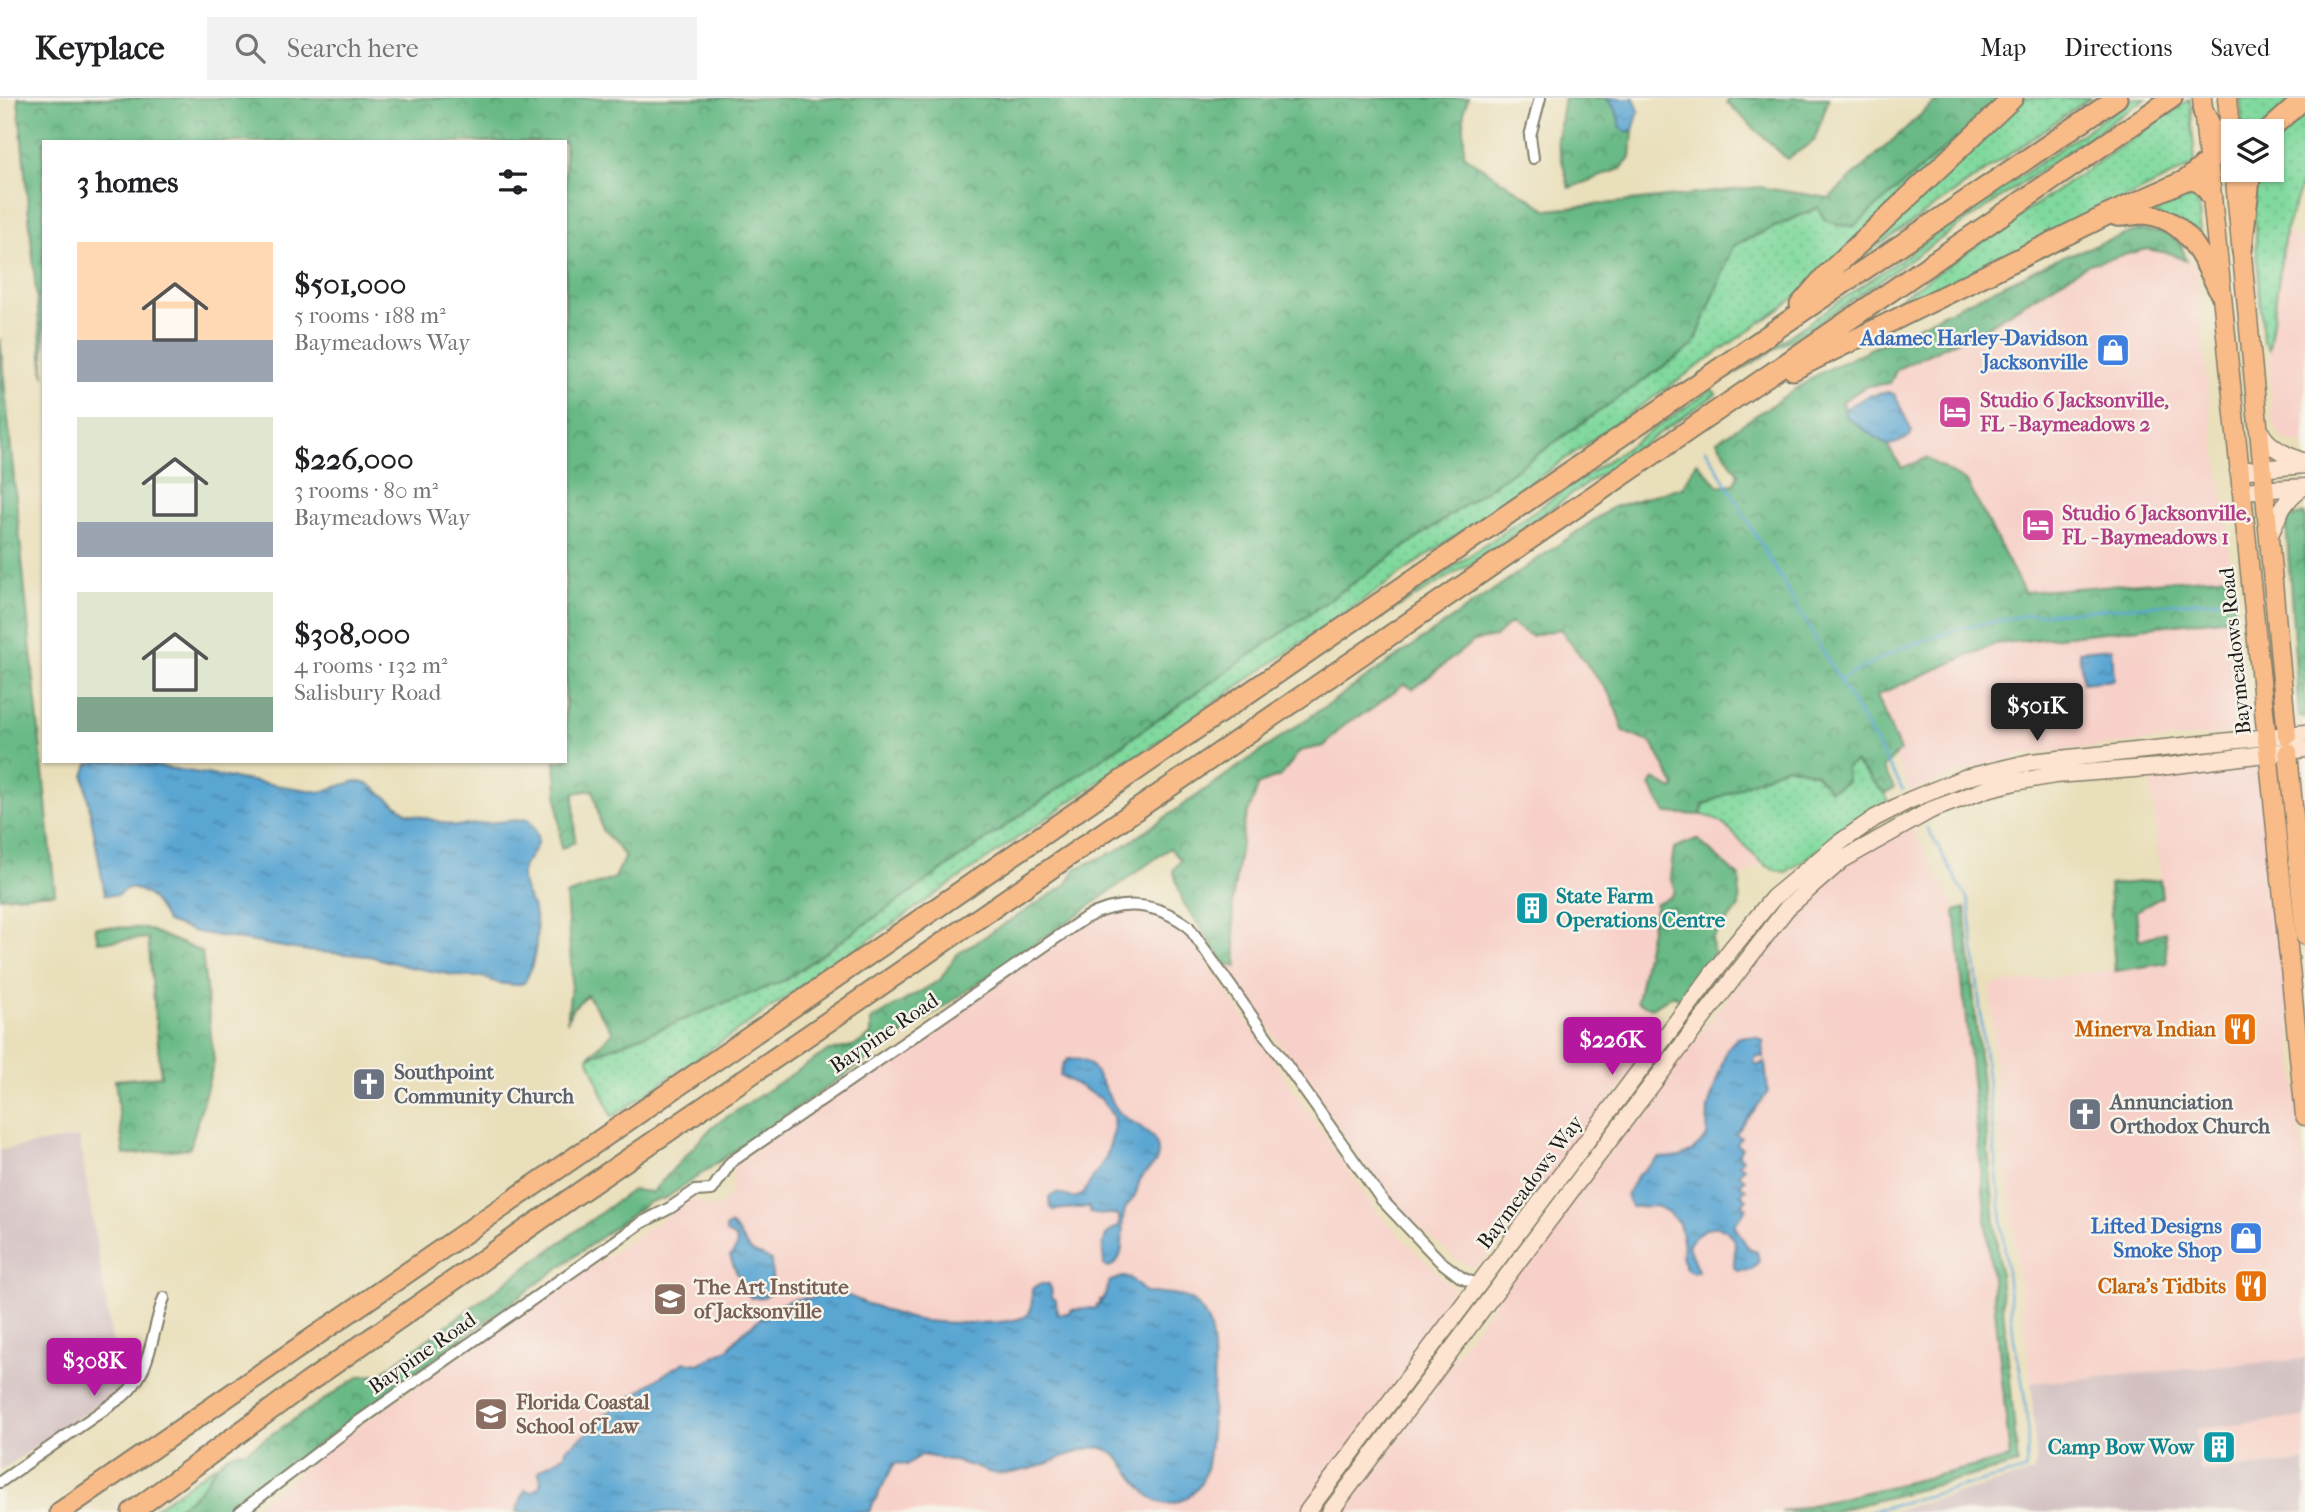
<!DOCTYPE html>
<html lang="en">
<head>
<meta charset="utf-8">
<style>
  :root { --surface:#fff; --page:#f2f2f2; --text:#202124; --muted:#757577; --line:#e0e0e0; --accent:#b5179e }
  body { margin:0; font-family:"IM FELL French Canon",serif; background:var(--page); color:var(--text); height:100vh; display:flex; flex-direction:column; font-size:26px; white-space:nowrap }
  * { box-sizing:border-box; margin:0 }
  p { font-size:23px; color:var(--muted) }
  .icon { flex:none; width:38px; height:38px; fill:none; stroke:currentColor; stroke-width:2; stroke-linecap:round; stroke-linejoin:round }
  .map { position:relative; flex:1; overflow:hidden }
  .sheet { position:absolute; left:42px; top:42px; width:525px; height:623px; display:flex; flex-direction:column; background:var(--surface); border-radius:0px; box-shadow:0 2px 5px #0004 }
  .sheet>* { flex:none }
  .tools { position:absolute; left:2221px; top:21px; display:grid; gap:14px }
  .tools a { display:grid; place-items:center; width:63px; height:63px; border-radius:0px; background:var(--surface); box-shadow:0 2px 5px #0004; font-size:35px }
  .price { position:absolute; translate:-50% -60px; padding:0 16px; border-radius:7px; background:var(--accent); color:#fff; font-size:23px; line-height:46px; filter:drop-shadow(0 2px 4px #0008) }
  .price::after { content:''; position:absolute; left:50%; top:42px; width:21px; height:16px; margin-left:-10px; background:inherit; clip-path:polygon(0 0,100% 0,50% 100%) }
  .price.selected { background:#222; color:#fff }
  ul { padding:0; list-style:none }
  li { display:flex; align-items:center; gap:21px; height:175px; padding:0 35px }
  li span { display:grid; place-items:center; flex:none; width:196px; height:140px; border-radius:0px; color:#555 }
  li>.icon { margin-inline-start:auto }
  span .icon { width:84px; height:84px; fill:#fffc; stroke-width:1 }
  li b { font-size:30px }
  h2 { display:flex; justify-content:space-between; align-items:center; height:84px; padding:0 35px; font-size:30px }
  header { display:flex; align-items:center; gap:42px; box-sizing:border-box; height:98px; padding:0 35px; background:var(--surface); border-bottom:2px solid var(--line) }
  header strong { font-size:33px }
  nav { display:flex; gap:38px; margin-inline-start:auto; font-size:24px }
  .search { width:490px; height:63px; background:var(--page); display:flex; align-items:center; gap:18px; box-sizing:border-box; padding:0 24px; border-radius:0px; color:var(--muted); font-size:26px }
  .map>svg:first-child { display:block }
  .built { fill:#f7d1c9 }
  .industrial { fill:#d2bfc1 }
  .grass { fill:url(#grass-dots); stroke:#4e7a5d; stroke-width:2 }
  .forest { fill:url(#forest-crowns); stroke:#426a50; stroke-width:2 }
  .water { fill:url(#water-ripples); stroke:#3b6178; stroke-width:2 }
  .lines { fill:none; stroke-linecap:round; stroke-linejoin:round }
  .stream { stroke:#5aa6d3; stroke-width:2.5 }
  .street-casing { stroke:#827e6b; stroke-width:14 }
  .secondary-casing { stroke:#827e6b; stroke-width:19 }
  .primary-casing { stroke:#827e6b; stroke-width:21 }
  .highway-casing { stroke:#827e6b; stroke-width:23 }
  .street { stroke:#fff; stroke-width:10 }
  .secondary { stroke:#fde4d0; stroke-width:16 }
  .primary { stroke:#f9bc89; stroke-width:18 }
  .highway { stroke:#f9bc89; stroke-width:19 }
  .labels { text-anchor:middle; stroke-width:5; stroke-linejoin:round; paint-order:stroke }
  .shop-label { font-size:21px; font-weight:bold; fill:#366cbe; stroke:#f7f3e8; text-anchor:end }
  .hotel-label { font-size:21px; font-weight:bold; fill:#b23c85; stroke:#f7f3e8; text-anchor:start }
  .street-label { font-size:21px; fill:#1c1c1c; stroke:#f7f3e8 }
  .culture-label { font-size:21px; font-weight:bold; fill:#0d838f; stroke:#f7f3e8; text-anchor:start }
  .food-label { font-size:21px; font-weight:bold; fill:#c56008; stroke:#f7f3e8; text-anchor:end }
  .worship-label { font-size:21px; font-weight:bold; fill:#5b616d; stroke:#f7f3e8; text-anchor:start }
  .education-label { font-size:21px; font-weight:bold; fill:#785e54; stroke:#f7f3e8; text-anchor:start }
</style>
</head>
<body>
<header>
<strong>Keyplace</strong>
<div class="search"><svg class="icon" aria-label="search" viewBox="0 0 24 24"><circle cx="10" cy="10" r="6"/><path d="M15 15l6 6"/></svg>Search here</div>
<nav><a>Map</a><a>Directions</a><a>Saved</a></nav>
</header>
<div class="map">
<svg width="2305" height="1414" viewBox="0 0 2305 1414">
  <defs>
    <pattern id="grass-dots" width="8" height="8" patternUnits="userSpaceOnUse" patternTransform="scale(1.75)"><rect width="8" height="8" fill="#80d99e"/><path d="M2 2h.1M6 6h.1" fill="none" stroke="#6eba88" stroke-width="1.8" stroke-linecap="round"/></pattern>
    <pattern id="forest-crowns" width="20" height="18" patternUnits="userSpaceOnUse" patternTransform="scale(1.75)"><rect width="20" height="18" fill="#68b985"/><path d="M2 6a3 3 0 1 1 6 0M12 15a3 3 0 1 1 6 0" fill="none" stroke="#55966c"/></pattern>
    <pattern id="water-ripples" width="26" height="14" patternUnits="userSpaceOnUse" patternTransform="scale(1.75)"><rect width="26" height="14" fill="#5aa6d3"/><path d="M2 4q2-2 4 0t4 0M15 11q2-2 4 0t4 0" fill="none" stroke="#4a86aa"/></pattern>
  </defs>
  <rect width="100%" height="100%" fill="#f7f3e8"/>
  <filter id="ink" filterUnits="userSpaceOnUse"><feTurbulence type="fractalNoise" baseFrequency=".0143" numOctaves="2"/><feDisplacementMap in="SourceGraphic" scale="14" xChannelSelector="R" yChannelSelector="G"/><feConvolveMatrix kernelMatrix="1 2 1 2 8 2 1 2 1" color-interpolation-filters="sRGB"/></filter>
  <filter id="wash" filterUnits="userSpaceOnUse"><feTurbulence type="fractalNoise" baseFrequency=".00686" numOctaves="4" result="noise"/><feDisplacementMap in="SourceGraphic" scale="28" xChannelSelector="R" yChannelSelector="G"/><feGaussianBlur stdDeviation="1.57" result="paint"/><feColorMatrix in="noise" values="0 0 0 0 0 0 0 0 0 0 0 0 0 0 0 0 0 1.4 0 .05"/><feComposite in="paint" operator="in"/></filter>
  <g filter="url(#wash)">
    <rect width="100%" height="100%" fill="#e9dfba"/>
    <path class="built" d="M2285 134 2305 145V345L2296 346 2281 339 2272 321 2269 251Z
      M2147 151 2172 156 2196 168 2210 314 2226 419 2231 478 2024 494 1967 386 1926 360 1902 370 1887 347 1894 346 1910 338 1845 311 1844 314 1843 303 1867 288 1890 285 1897 271 1982 231 2089 166Z
      M2235 516 2246 611 2241 622V629L2224 636 2033 655 1968 672 1911 694 1894 659 1899 653 1876 597 1995 546 2230 520Z
      M1510 525 1531 538 1560 531 1611 598 1624 634 1652 645 1675 689 1666 715 1715 718 1763 765 1740 780 1697 741 1670 779 1675 792 1671 799 1637 904 1652 910 1653 945 1538 1099 1513 1125 1482 1165 1475 1169 1468 1168 1458 1163 1394 1107 1226 870 1225 866 1237 868 1232 805 1244 726 1259 686 1281 678 1300 653 1324 648 1346 625 1371 612 1404 586 1413 591 1474 543 1495 539Z
      M2305 655V765L2296 660Z
      M2247 667H2257L2264 673 2286 881 2305 1078V1261L2031 1285 1996 981 1990 887 2167 865 2164 834 2138 842 2136 813 2162 798 2150 677Z
      M1910 727 1954 808 2010 1360 1781 1414H1335L1800 805 1851 762Z
      M1140 812 1169 822 1191 841 1377 1115 1459 1196V1206L1300 1414H869L893 1368 896 1365 907 1367 920 1357 975 1369 993 1375 1040 1368 1087 1351H1106L1158 1405 1165 1406 1198 1389 1205 1374 1210 1343 1213 1274 1211 1235 1195 1205 1171 1194 1146 1195 1130 1180 1123 1179 1112 1182 1103 1202 1096 1210 1071 1212V1215L1057 1216 1056 1203 1052 1199V1194L1031 1207 1028 1216 1021 1221 998 1225 923 1223 883 1212 860 1202 815 1200 790 1202 754 1227 731 1245 730 1250 699 1266 672 1271 588 1328 586 1336 566 1351V1357L540 1374V1388L532 1394 525 1392 516 1414H246L292 1381 327 1350 692 1101 715 1112 724 1105 732 1093 734 1067 1089 824 1116 813Z
      M2305 1319V1364L2199 1374 2195 1330Z"/>
    <path class="industrial" d="M79 1039 120 1291 0 1373V1052Z
      M2305 1261V1319L2195 1331 2200 1374 2305 1364V1414H1889L2033 1375 2036 1360 2031 1285Z"/>
    <path class="grass" d="M2021 0H2090L1819 189Z
      M2133 0H2146L1819 224 1730 279Z
      M2240 0H2298L2262 33H2243Z
      M2190 1 2195 66 2192 68 1865 228 1862 226Z
      M2305 8V78L2285 134 2269 251 2263 243 2254 114 2255 72H2272V41Z
      M1963 40 1818 180 1784 208 1362 503 612 1019 588 959 785 882 1694 247 1733 148 1819 109 1854 128 1956 41Z
      M2190 88 2197 89 2201 138 2197 141 2147 111Z
      M1712 291 1716 296 1475 463 1373 524Z
      M1855 664 1885 696 1889 704 1786 774C1749 771 1737 721 1701 717L1703 707 1786 668 1815 675 1846 670Z
      M217 1366 198 1395 170 1414H150Z"/>
    <path class="forest" d="M18 0H1468L1464 12V58L1548 112 1759 89 1829 100 1939 0H2005L1963 40 1956 41 1854 128 1838 127 1824 121 1818 109 1733 148 1694 247 785 882 588 959 613 934 587 897 572 911 567 924 572 879 566 797 615 780 625 758 602 732 593 692 574 695 575 744 561 751 555 663H565V44H44V279Z
      M1564 0H1606L1616 12 1621 30 1627 34 1633 32 1631 59 1621 71 1569 90 1557 42Z
      M1729 0H1829L1814 43 1787 61 1727 5Z
      M2138 132 2170 135 2182 148 2186 163 2172 156 2147 151 2089 166 1982 231 1897 271 1890 285 1867 288 1843 303 1846 319 1887 347 1902 370 1926 360 1967 384 2024 494 2231 478 2235 516 2230 520 1995 546 1877 597 1900 653 1883 670 1894 690 1885 696 1855 664 1846 670 1847 685 1830 692 1815 675 1786 668 1703 707 1701 717 1666 715 1650 688 1654 681 1672 692 1675 689 1652 645 1624 634 1611 598 1560 531 1531 538 1510 525 1495 539 1474 543 1413 591 1404 586 1371 612 1346 625 1324 648 1300 653 1281 678 1259 686 1244 726 1232 805 1237 869 1225 866 1183 804 1173 772 1181 762 1170 750 1080 815 666 1100 649 1104 225 1414H170C179 1408 190 1402 198 1394 216 1375 215 1355 246 1353L360 1278 379 1277 632 1092 652 1094 713 1028 826 954 856 947 871 937V922L940 882 956 857 1066 787 1075 771 1118 752 1613 409 1683 389 1697 364 1719 388 1734 386 1738 376 1717 343 1818 276 2057 161Z
      M0 240 55 795 0 799Z
      M2305 416V619H2299L2286 421Z
      M1697 741 1740 780 1739 809 1712 840 1714 864 1682 902 1673 897 1652 910 1637 904 1656 805 1671 799 1675 792 1670 779 1674 750Z
      M2160 782 2162 799 2136 813 2139 842 2165 834 2167 865 2115 873 2109 787Z
      M1965 810 2018 1366 1832 1414H1781L2010 1360 1955 813Z
      M95 829 145 830 202 854 214 964 190 1050 124 1057 115 982 161 978 148 840 98 844Z"/>
    <path class="water" d="M1606 0H1634L1639 13 1633 32 1627 34 1621 30 1616 12Z
      M1889 294 1895 297 1912 334C1909 342 1896 346 1887 347L1846 319 1844 314 1845 311 1868 298Z
      M2112 550 2114 582 2083 585 2079 553Z
      M101 663H124L320 694 356 683 369 686 407 715 456 728 528 721C547 745 534 750 522 771 521 789 525 792 532 808 541 828 536 867 524 885L515 887 498 885 482 879H465L409 869 369 858 306 853 196 834 167 824C156 806 150 791 127 790L118 797H105L84 678 88 666Z
      M1745 938 1756 939 1763 943 1764 959 1756 958 1754 964 1758 967 1765 964 1768 994 1736 1036 1741 1040 1737 1046 1742 1050 1738 1056 1743 1061 1739 1066 1744 1070 1739 1076 1745 1081 1740 1086 1746 1091 1741 1096 1747 1101 1742 1106 1747 1110 1734 1127 1749 1151 1757 1154 1759 1163 1752 1172 1737 1173 1734 1169C1733 1160 1738 1149 1733 1141 1721 1119 1698 1130 1688 1148L1698 1173 1693 1175 1686 1171 1681 1159 1684 1147 1679 1125 1668 1114 1656 1108 1631 1109 1626 1097 1638 1077 1659 1060 1680 1059 1691 1054 1707 1039 1708 1009 1727 951 1737 940Z
      M1068 961C1076 961 1083 961 1089 966 1098 972 1110 1006 1121 1016 1133 1026 1157 1034 1158 1053 1159 1067 1148 1070 1142 1079 1137 1085 1138 1094 1134 1099 1131 1104 1126 1107 1125 1112 1118 1131 1131 1162 1107 1170L1104 1167C1103 1147 1100 1137 1119 1128V1118C1109 1113 1101 1119 1091 1115L1089 1109 1053 1112 1050 1108 1049 1099 1057 1095 1074 1100 1082 1097 1106 1059 1114 1033 1113 1018 1101 1001 1060 977 1063 966Z
      M730 1127C740 1132 742 1145 751 1153 757 1158 765 1157 771 1163L773 1192 765 1199 751 1200C746 1197 732 1165 730 1158 736 1152 738 1149 736 1140L726 1135V1129Z
      M1123 1179 1130 1180 1146 1195C1163 1195 1184 1194 1197 1207 1204 1214 1209 1225 1211 1235 1216 1260 1213 1361 1202 1383 1197 1394 1185 1402 1174 1405 1143 1413 1130 1361 1106 1351 1089 1344 1057 1363 1040 1368 1027 1372 1006 1377 993 1375 986 1374 979 1370 972 1368 955 1363 938 1359 920 1357L907 1367 896 1365 893 1368 869 1414H516L525 1392 532 1394 540 1388 541 1381 538 1373 565 1357 566 1351 586 1336 588 1328 672 1271 685 1264 699 1266 730 1250C734 1239 779 1204 792 1202 799 1200 807 1200 814 1200L815 1196C834 1191 846 1196 863 1204 870 1208 877 1207 883 1212 897 1216 911 1222 925 1223 943 1225 1015 1228 1027 1217 1034 1211 1031 1200 1032 1191L1039 1186H1048L1051 1190 1052 1199 1056 1202 1057 1216 1071 1215V1212L1096 1210V1207L1100 1206V1202H1103L1110 1183Z"/>
    <g class="lines">
      <path class="stream" d="M1706 351 1903 692
        M1841 581 1902 550 1965 529 2027 517 2220 502
        M1867 1414 2025 1372C2033 1338 2022 1277 2014 1242L1969 804 1927 729"/>
    </g>
  </g>
  <g filter="url(#ink)">
    <g class="lines">
      <g class="street-casing">
        <path id="street" d="M1533 60 1530 38 1540 0
          M0 1384 122 1299C152 1275 151 1234 164 1200
          M240 1414 355 1326 641 1125 670 1110 695 1093 712 1092 731 1064 1085 820C1121 801 1156 804 1188 828L1382 1102 1440 1163 1462 1180 1479 1187"/>
      </g>
      <g class="secondary-casing">
        <path id="secondary" d="M2258 326C2262 347 2287 358 2305 364
          M2238 373 2305 367
          M2241 393 2305 389
          M2269 439C2278 419 2283 402 2302 390
          M1307 1414 1732 850 1773 800 1839 745 1875 720 1910 702 1964 680 2031 664 2305 635
          M1330 1414 1579 1082 1787 810 1842 762 1931 712 1987 691 2015 684 2055 677 2160 669 2305 651"/>
      </g>
      <g class="primary-casing">
        <path id="primary" d="M2202 0 2305 1018
          M2227 0 2233 62
          M2234 72 2258 326
          M2259 332 2287 637
          M2288 654 2305 838"/>
      </g>
      <g class="highway-casing">
        <path id="highway" d="M2203 13 2214 34 2233 48
          M2268 33 2305 0
          M2186 82C2200 81 2204 88 2211 98
          M2117 118C2126 119 2135 116 2144 116 2188 120 2203 161 2220 195
          M2242 152 2251 72
          M1800 207 1825 178 2013 0
          M1793 272 2105 118 2186 82 2220 53 2230 29
          M60 1414 1784 226 2117 0
          M132 1414 307 1285 567 1103 2172 0"/>
      </g>
      <use href="#street" class="street"/>
      <use href="#secondary" class="secondary"/>
      <use href="#primary" class="primary"/>
      <use href="#highway" class="highway"/>
    </g>
  </g>
  <defs>
    <g id="shop-square" transform="scale(1.75)"><rect x="-9" y="-9" width="18" height="18" rx="4" fill="#3f7fe0" stroke="#f7f3e8"/><path d="M-5-2.5h2.3a2.7 3.5 0 0 1 5.4 0H5L5.5 6h-11ZM-1.5-2.5h3a1.5 2.3 0 0 0-3 0Z" fill="#fff"/></g>
    <g id="hotel-square" transform="scale(1.75)"><rect x="-9" y="-9" width="18" height="18" rx="4" fill="#d1479c" stroke="#f7f3e8"/><path d="M-6-4.5h1.5V1H6V5H4.5V3h-9V5H-6ZM-4 0a1.8 1.8 0 1 1 3.6 0ZM.5 0V-2.5h3Q6-2.5 6 0Z" fill="#fff"/></g>
    <g id="building-square" transform="scale(1.75)"><rect x="-9" y="-9" width="18" height="18" rx="4" fill="#0f9aa8" stroke="#f7f3e8"/><path d="M-4-6H4V6H1V3H-1V6H-4ZM-2.5-4.3h1.7v1.8h-1.7ZM.8-4.3h1.7v1.8H.8ZM-2.5-1h1.7V.8h-1.7ZM.8-1h1.7V.8H.8Z" fill="#fff"/></g>
    <g id="restaurant-square" transform="scale(1.75)"><rect x="-9" y="-9" width="18" height="18" rx="4" fill="#e8710a" stroke="#f7f3e8"/><path d="M-5-6h1v4h1v-4h1v4h1v-4h1v5L-1.5 .5V6h-2V.5L-5-1ZM5-6V6H3V1.5H1.5Q1.5-4 5-6Z" fill="#fff"/></g>
    <g id="church-square" transform="scale(1.75)"><rect x="-9" y="-9" width="18" height="18" rx="4" fill="#6b7280" stroke="#f7f3e8"/><path d="M-1.2-6h2.4v3.5h3.3v2.4h-3.3V6h-2.4V-.1h-3.3v-2.4h3.3Z" fill="#fff"/></g>
    <g id="school-square" transform="scale(1.75)"><rect x="-9" y="-9" width="18" height="18" rx="4" fill="#8d6e63" stroke="#f7f3e8"/><path d="M0-5L7-2L0 1L-7-2ZM-4 1L0 2.5L4 1V4Q0 6-4 4Z" fill="#fff"/></g>
    <g id="university-square" transform="scale(1.75)"><rect x="-9" y="-9" width="18" height="18" rx="4" fill="#8d6e63" stroke="#f7f3e8"/><path d="M0-5L7-2L0 1L-7-2ZM-4 1L0 2.5L4 1V4Q0 6-4 4Z" fill="#fff"/></g>
  </defs>
  <g fill-rule="evenodd">
    <use href="#shop-square" x="2113" y="252"/>
    <use href="#hotel-square" x="1955" y="314"/>
    <use href="#hotel-square" x="2038" y="427"/>
    <use href="#building-square" x="1532" y="810"/>
    <use href="#restaurant-square" x="2240" y="931"/>
    <use href="#church-square" x="369" y="986"/>
    <use href="#church-square" x="2085" y="1016"/>
    <use href="#shop-square" x="2246" y="1140"/>
    <use href="#restaurant-square" x="2251" y="1188"/>
    <use href="#school-square" x="670" y="1201"/>
    <use href="#university-square" x="491" y="1316"/>
    <use href="#building-square" x="2219" y="1349"/>
  </g>
  <g class="labels">
    <g class="shop-label">
      <text x="2088" y="247">Adamec Harley-Davidson<tspan x="2088" dy="24">Jacksonville</tspan></text>
      <text x="2222" y="1135">Lifted Designs<tspan x="2222" dy="24">Smoke Shop</tspan></text>
    </g>
    <g class="hotel-label">
      <text x="1980" y="309">Studio 6 Jacksonville,<tspan x="1980" dy="24">FL - Baymeadows 2</tspan></text>
      <text x="2062" y="422">Studio 6 Jacksonville,<tspan x="2062" dy="24">FL - Baymeadows 1</tspan></text>
    </g>
    <g class="street-label">
      <text transform="translate(2235 553) rotate(-96)" y="7">Baymeadows Road</text>
      <text transform="translate(884 935) rotate(-34)" y="7">Baypine Road</text>
      <text transform="translate(1530 1084) rotate(-53)" y="7">Baymeadows Way</text>
      <text transform="translate(422 1255) rotate(-35)" y="7">Baypine Road</text>
    </g>
    <g class="culture-label">
      <text x="1556" y="805">State Farm<tspan x="1556" dy="24">Operations Centre</tspan></text>
      <text x="2194" y="1356" text-anchor="end">Camp Bow Wow</text>
    </g>
    <g class="food-label">
      <text x="2216" y="938">Minerva Indian</text>
      <text x="2226" y="1195">Clara's Tidbits</text>
    </g>
    <g class="worship-label">
      <text x="394" y="981">Southpoint<tspan x="394" dy="24">Community Church</tspan></text>
      <text x="2110" y="1011">Annunciation<tspan x="2110" dy="24">Orthodox Church</tspan></text>
    </g>
    <g class="education-label">
      <text x="694" y="1196">The Art Institute<tspan x="694" dy="24">of Jacksonville</tspan></text>
      <text x="516" y="1311">Florida Coastal<tspan x="516" dy="24">School of Law</tspan></text>
    </g>
  </g>
</svg>
<div class="tools">
<a><svg class="icon" aria-label="layers" viewBox="0 0 24 24"><path d="M12 4l9 5-9 5-9-5zM3 14l9 5 9-5"/></svg></a>
</div>
<b class="price selected" style="left:2037px;top:645px">$501K</b>
<b class="price" style="left:1612px;top:979px">$226K</b>
<b class="price" style="left:94px;top:1300px">$308K</b>
<section class="sheet">
<h2>3 homes<svg class="icon" aria-label="filters" viewBox="0 0 24 24"><path d="M4 7h16M4 17h16"/><circle cx="9" cy="7" r="2"/><circle cx="15" cy="17" r="2"/></svg></h2>
<ul>
<li><span style="background:linear-gradient(#ffd9b3 70%,#9aa5b1 0)"><svg class="icon" aria-label="home" viewBox="0 0 24 24"><path d="M3 11l9-7 9 7M6 9v11h12V9"/></svg></span><div><b>$501,000</b><p>5 rooms · 188 m²</p><p>Baymeadows Way</p></div></li>
<li><span style="background:linear-gradient(#dfe7d0 75%,#9aa5b1 0)"><svg class="icon" aria-label="home" viewBox="0 0 24 24"><path d="M3 11l9-7 9 7M6 9v11h12V9"/></svg></span><div><b>$226,000</b><p>3 rooms · 80 m²</p><p>Baymeadows Way</p></div></li>
<li><span style="background:linear-gradient(#dfe7d0 75%,#7fa58c 0)"><svg class="icon" aria-label="home" viewBox="0 0 24 24"><path d="M3 11l9-7 9 7M6 9v11h12V9"/></svg></span><div><b>$308,000</b><p>4 rooms · 132 m²</p><p>Salisbury Road</p></div></li>
</ul>
</section>
</div>
</body>
</html>
